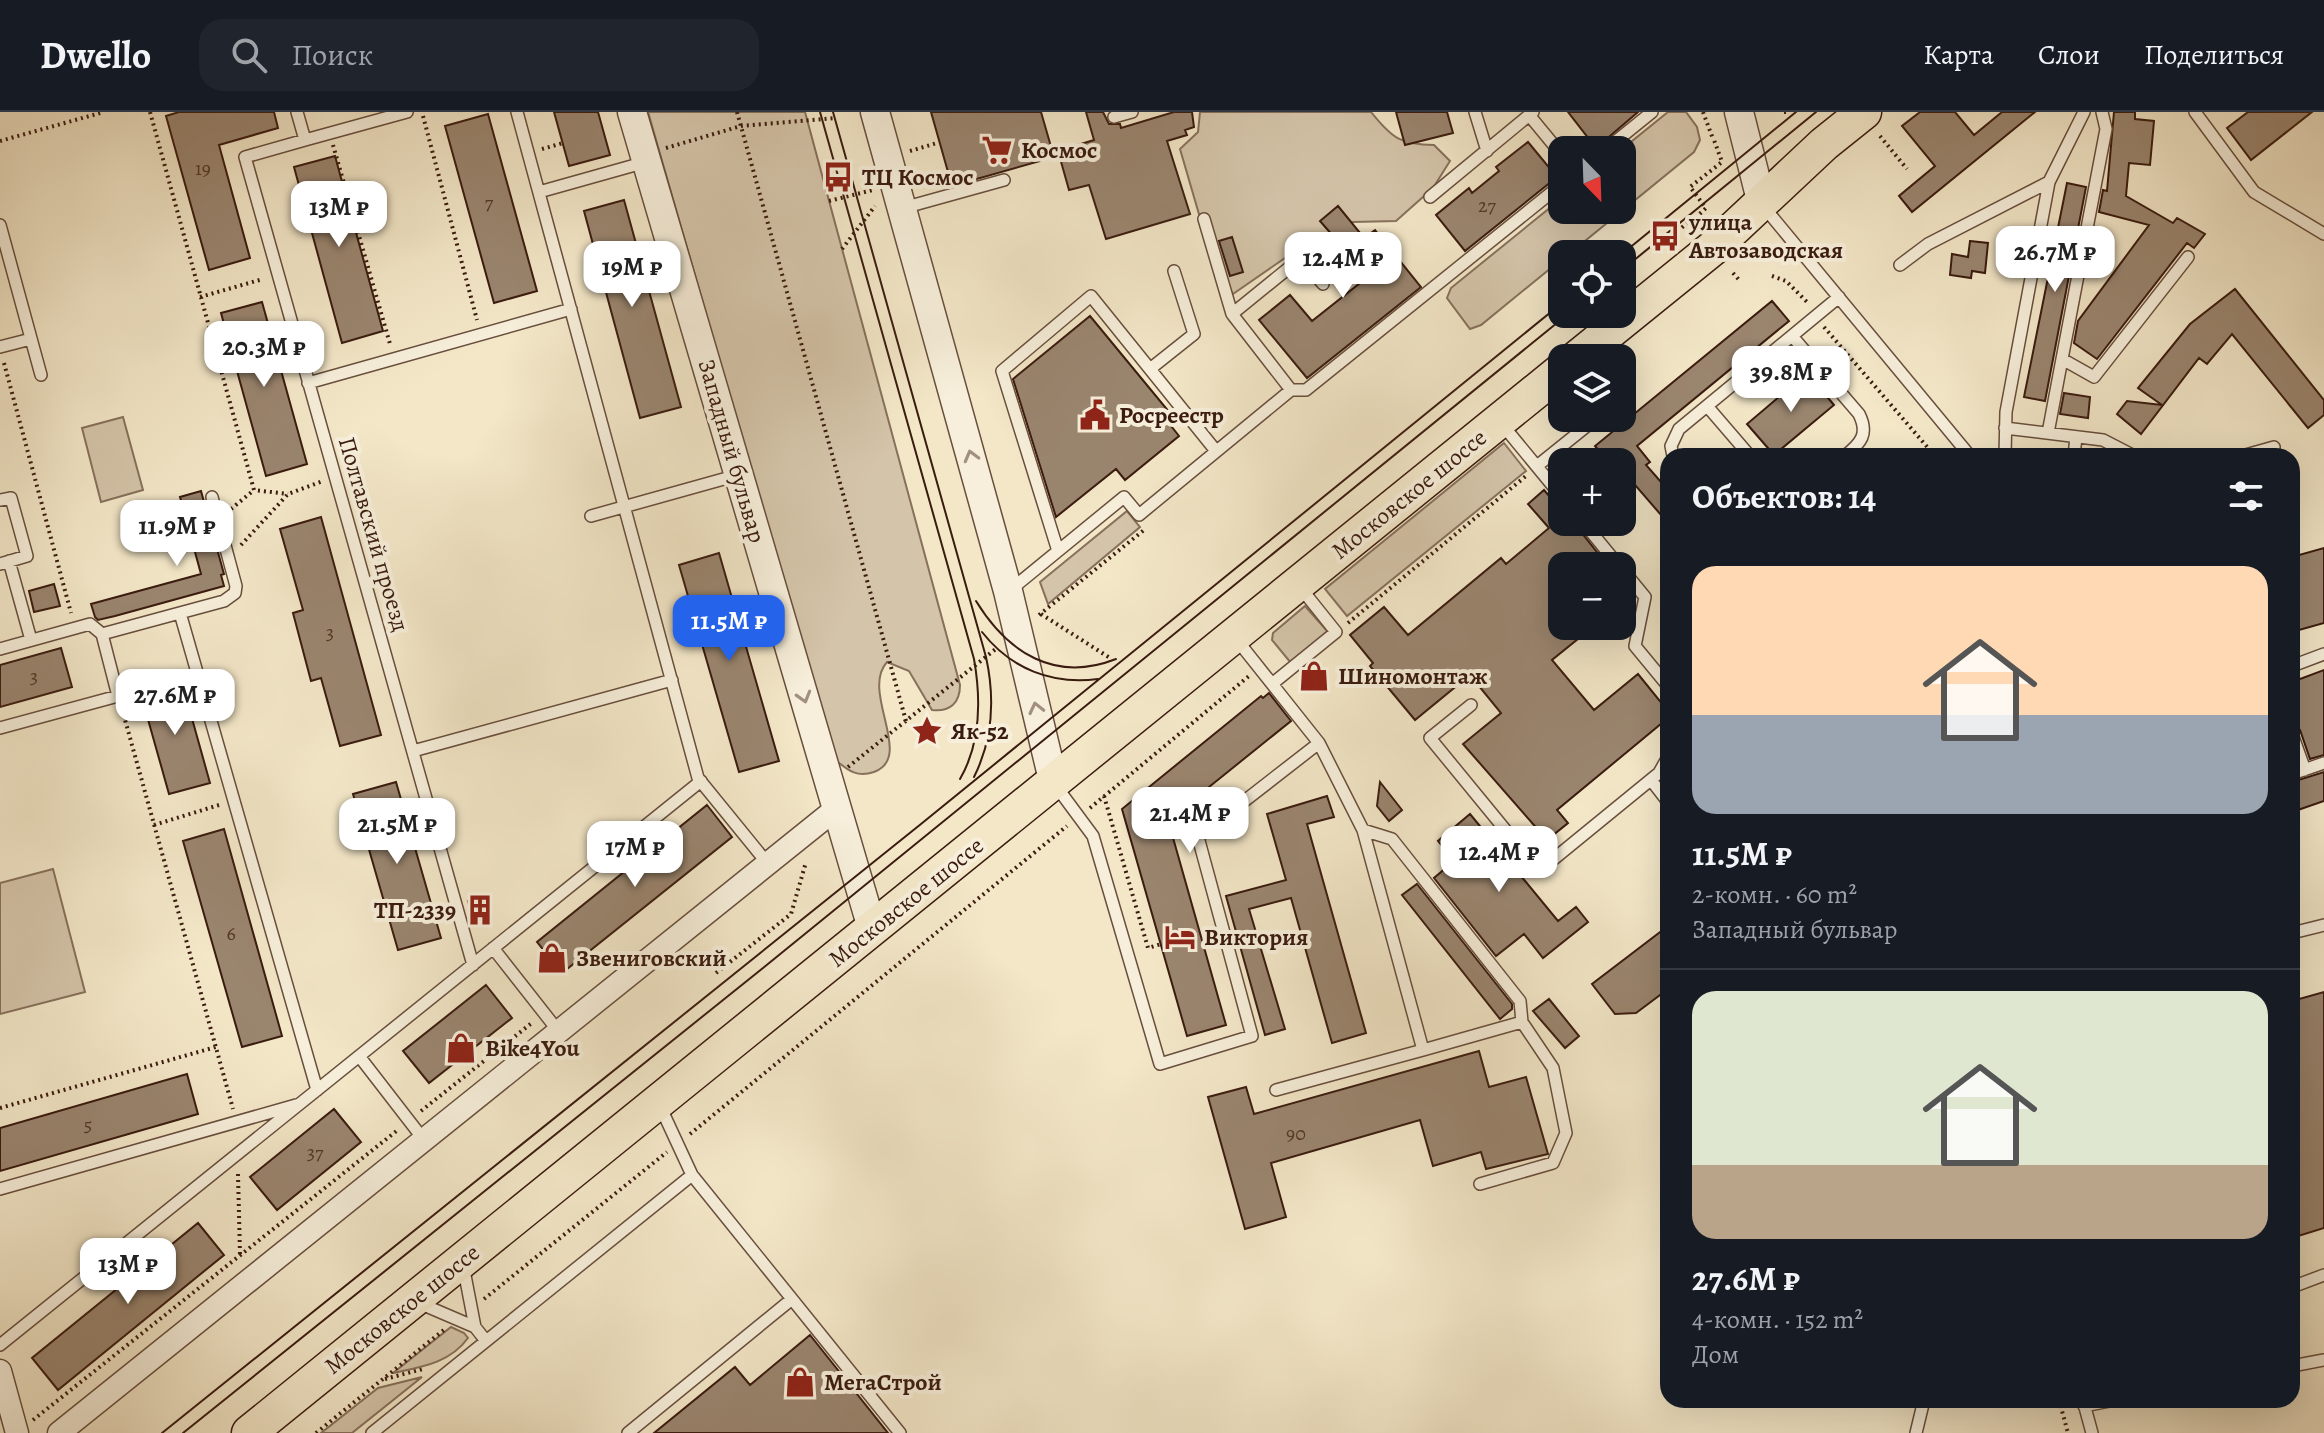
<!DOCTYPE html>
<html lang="ru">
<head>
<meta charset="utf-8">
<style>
  :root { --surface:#171b24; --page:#20242c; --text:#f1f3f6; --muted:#9ea1a6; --line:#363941; --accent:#2563eb }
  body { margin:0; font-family:Alegreya,serif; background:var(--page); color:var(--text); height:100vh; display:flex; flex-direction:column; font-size:30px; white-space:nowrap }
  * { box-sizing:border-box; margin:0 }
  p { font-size:26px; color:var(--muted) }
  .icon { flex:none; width:44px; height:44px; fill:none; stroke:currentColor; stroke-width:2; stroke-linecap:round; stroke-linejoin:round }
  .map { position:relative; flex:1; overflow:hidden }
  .details { position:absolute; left:1660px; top:336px; width:640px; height:960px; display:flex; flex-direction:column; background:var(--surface); border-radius:24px; box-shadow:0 8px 32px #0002 }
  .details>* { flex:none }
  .needle { width:52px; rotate:157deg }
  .tools { position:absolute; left:1548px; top:24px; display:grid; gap:16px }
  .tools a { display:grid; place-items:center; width:88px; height:88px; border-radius:16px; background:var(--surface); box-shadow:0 8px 32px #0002; font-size:40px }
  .price { position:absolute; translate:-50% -68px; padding:0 18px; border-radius:16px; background:#fff; color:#222; font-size:26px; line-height:52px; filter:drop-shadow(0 2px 4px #0008) }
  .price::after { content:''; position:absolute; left:50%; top:48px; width:24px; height:18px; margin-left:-12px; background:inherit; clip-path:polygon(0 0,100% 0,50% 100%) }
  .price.current { background:var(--accent); color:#fff }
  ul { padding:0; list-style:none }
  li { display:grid; align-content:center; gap:16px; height:424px; padding:0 32px }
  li+li { border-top:2px solid var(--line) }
  li span { display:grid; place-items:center; height:248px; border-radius:24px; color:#555 }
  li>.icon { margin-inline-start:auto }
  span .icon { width:144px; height:144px; fill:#fffc; stroke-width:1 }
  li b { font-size:34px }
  h2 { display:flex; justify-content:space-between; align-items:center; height:96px; padding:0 32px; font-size:34px }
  header { display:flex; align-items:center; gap:48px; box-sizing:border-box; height:112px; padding:0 40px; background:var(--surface); border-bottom:2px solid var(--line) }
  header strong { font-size:38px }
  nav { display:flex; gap:44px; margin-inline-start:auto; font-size:28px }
  .search { width:560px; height:72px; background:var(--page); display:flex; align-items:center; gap:20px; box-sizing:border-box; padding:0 28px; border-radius:24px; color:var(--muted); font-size:30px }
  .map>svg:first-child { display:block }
  .green { fill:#d4c4a9; stroke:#87705c; stroke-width:2 }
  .building { fill:#9a856f; stroke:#3a1b0f; stroke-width:2 }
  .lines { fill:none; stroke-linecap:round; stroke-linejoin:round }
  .service-casing { stroke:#684e3d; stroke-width:14 }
  .minor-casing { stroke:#684e3d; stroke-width:25 }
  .tertiary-casing { stroke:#684e3d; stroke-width:31 }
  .primary-casing { stroke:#3a1b0f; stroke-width:37 }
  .path { stroke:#3a1b0f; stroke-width:4; stroke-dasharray:2 4; stroke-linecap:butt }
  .service { stroke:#f7efdb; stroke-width:11 }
  .minor { stroke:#f7efdb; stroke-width:22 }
  .tertiary { stroke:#f7efdb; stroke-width:28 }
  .primary { stroke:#f3e7c8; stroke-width:34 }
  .tram { stroke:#3a1b0f; stroke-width:2 }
  .oneway { stroke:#a2907f }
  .labels { text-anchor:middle; stroke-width:8; stroke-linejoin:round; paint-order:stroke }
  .number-label { font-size:20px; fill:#523627 }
  .poi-label { font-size:24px; font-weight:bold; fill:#3a1b0f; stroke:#f7efdb; text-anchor:start }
  .street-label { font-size:24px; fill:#3a1b0f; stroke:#f7efdb }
</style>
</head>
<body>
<header>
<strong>Dwello</strong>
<div class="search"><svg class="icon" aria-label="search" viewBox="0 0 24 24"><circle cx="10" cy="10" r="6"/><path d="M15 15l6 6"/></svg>Поиск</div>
<nav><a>Карта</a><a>Слои</a><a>Поделиться</a></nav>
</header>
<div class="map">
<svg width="2324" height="1321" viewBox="0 0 2324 1321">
  <rect width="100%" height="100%" fill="#f3e7c8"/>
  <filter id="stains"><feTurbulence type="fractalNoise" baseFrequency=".0025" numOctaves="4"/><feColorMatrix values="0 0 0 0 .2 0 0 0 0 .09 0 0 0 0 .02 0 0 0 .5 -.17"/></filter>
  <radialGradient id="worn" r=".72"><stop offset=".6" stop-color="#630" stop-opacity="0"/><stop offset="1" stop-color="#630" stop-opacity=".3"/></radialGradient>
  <path class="green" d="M648 0H805L960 573C960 591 950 600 932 598L909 559 887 550C860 580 915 645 874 660 856 666 848 658 834 647Z
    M1200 0H1371C1391 25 1400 33 1434 33L1450 49 1433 76 1396 109 1353 110 1313 131 1308 130 1233 182 1217 164 1180 37 1198 20Z
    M1668 0H1686L1697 15 1700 28 1694 40 1569 142H1562V147L1481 213 1470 217 1447 186 1451 176 1562 86V98H1622L1621 38Z
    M123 305 143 378 101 390 82 316Z
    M1504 331 1526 359 1347 504 1325 477Z
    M1127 399 1140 415 1048 492 1040 470Z
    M1305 494 1328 520 1291 551 1272 528 1273 521Z
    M53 757 85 880 0 902V771Z
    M451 1215 464 1221 468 1226C450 1251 421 1255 393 1261Z
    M422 1265 352 1321H321L378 1276Z"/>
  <path class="building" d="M179 0H274L278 16 219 33 250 146 209 158 166 4Z
    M554 0H598L610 43 569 54Z
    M931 0H1041L1054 45 952 74Z
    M1086 0H1103L1109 12H1120L1121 16 1174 0H1192L1194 15 1185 18 1187 23 1167 29 1190 102 1106 127 1089 73 1069 78 1058 39 1094 28Z
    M1396 0H1447L1453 21 1405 33Z
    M1568 0H1638L1596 36Z
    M1920 0H1955L1974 23 2002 0H2035L1912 100 1899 84 1935 54 1902 14Z
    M2114 0H2135V7L2154 9 2150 53 2129 51 2126 84 2173 111 2177 106 2205 122 2194 136 2187 131 2097 247 2074 231 2078 209 2149 113 2099 100 2103 78 2107 79Z
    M2248 0H2312L2251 48 2227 16Z
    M488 2 537 179 494 191 445 14Z
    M1528 30 1557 65 1465 139 1436 103 1469 76 1472 81 1499 59 1496 55Z
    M335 44 383 219 342 231 294 55Z
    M2067 71 2086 75 2045 289 2024 285Z
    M624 88 681 295 640 306 584 99Z
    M1338 94 1364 126 1375 118 1421 175 1307 266 1259 208 1290 183 1312 209 1365 167 1345 142 1347 140 1320 109Z
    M1232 125 1243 160 1230 164 1219 129Z
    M1970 129 1988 131 1985 161 1972 159 1971 166 1950 163 1952 142 1968 145Z
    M2235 177 2324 288V303L2308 316 2232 222 2207 252 2199 246 2141 322 2117 302 2127 289 2162 293 2138 276 2190 212Z
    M1772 189 1789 209 1637 334 1650 350 1646 353 1668 378V411L1622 358V350H1609L1595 334Z
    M262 190 307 352 266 364 221 201Z
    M1090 204 1170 301 1164 305 1179 324 1125 368 1116 357 1056 405 1013 267Z
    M1807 261 1834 293 1774 343 1747 312Z
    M2064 281 2090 285 2088 306 2060 302Z
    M1544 378 1562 399V410H1573L1608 454H1562V514H1594L1552 548 1594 598 1638 562 1668 599V606L1557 698 1568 711 1547 728 1463 632 1501 601 1470 563 1415 608 1370 554 1373 551 1350 523 1384 495 1408 523 1501 446 1506 452 1549 416 1528 392Z
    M201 379 224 462 221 463 224 474 115 504 98 508 95 505 91 492 201 462 180 385Z
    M321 405 381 623 340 634 321 566 311 569 293 501 303 498 280 417Z
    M2324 436V511L2292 520V445Z
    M719 441 779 649 739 660 679 453Z
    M54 472 60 494 34 500 29 479Z
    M61 536 72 575 0 595V553Z
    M2324 558V643L2310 647 2300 618 2292 614V570Z
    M181 567 210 671 169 682 140 579Z
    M1269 581 1291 609 1168 708 1226 913 1187 924 1122 697 1261 584 1263 586Z
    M2324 660V689L2292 700V670Z
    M396 670 441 826 398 838 353 682Z
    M1380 670 1402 698 1389 709 1377 694Z
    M1327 684 1334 705 1307 712 1366 921 1332 931 1291 786 1249 797 1285 917 1265 923 1226 784 1286 768 1267 702Z
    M707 693 732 725 562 861 537 830Z
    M1470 702 1558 809 1576 795 1588 810 1543 846 1524 822 1496 844 1434 766 1454 749 1438 729Z
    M224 717 282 924 242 935 183 729Z
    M1417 772 1512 892V897L1500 907 1402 783Z
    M485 784 491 807 474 811 468 789Z
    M1668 814V877L1636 901 1615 902 1592 872Z
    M486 873 512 906 429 971 403 939Z
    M2324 880V1116L2292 1126V889Z
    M1549 887 1579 924 1565 936 1533 899Z
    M1479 939 1489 975 1526 965 1548 1042 1486 1057 1481 1040 1433 1054 1420 1008 1271 1051 1286 1105 1245 1117 1208 985 1246 975 1254 1002Z
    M187 962 198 1002 0 1059V1016Z
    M334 997 361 1030 277 1098 250 1065Z
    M198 1111 224 1143 58 1278 32 1246Z
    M810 1223 888 1321H654L735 1255 750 1273Z"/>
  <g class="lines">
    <g class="service-casing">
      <path id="service" d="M297 0 305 28 245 45 473 853
        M517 0 698 666 768 752
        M1475 0 1487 39
        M2102 0 2106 17 2062 247 2094 265 2188 145
        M2195 0 2254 80 2324 122
        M1529 3 1562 43
        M1114 5 1132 0
        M305 28 407 0
        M1605 38 1652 0
        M539 80 646 50
        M1430 85 1533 0
        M1764 95 1970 344
        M903 96 1004 68
        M1204 107 1232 202
        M0 113 41 263
        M1900 153 1928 132 2049 70
        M1792 224 1859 302C1869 322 1861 331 1845 344
        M0 235 31 227
        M1150 257 1194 222 1174 159
        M308 271 571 197
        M1291 278 1232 202 1301 146 1323 172
        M1707 294 1750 344
        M1501 311 1562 385
        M2005 316 2103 328 2134 344
        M2048 321 2062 247
        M1673 344 1671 334 1679 317 1839 185
        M2005 344 2006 300 2049 70 2084 0
        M2074 344 2076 325
        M2242 344 2274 335
        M1537 354 1588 313
        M0 388 11 386 27 444 0 452
        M591 404 738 363
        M1583 410 1619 454
        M1058 439 1002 259 1091 184 1216 339
        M9 449 31 528
        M1622 457 1645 485 1635 534 1668 574
        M1009 479 1124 385 1139 403 1291 278H1306L1562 72
        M180 501 317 978
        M0 537 90 512 102 522
        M2292 554 2324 542
        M1272 572 1336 520 1300 475
        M1471 593 1430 626 1539 759 1659 661 1668 645
        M0 616 118 584 102 522 224 489 235 481 236 474 212 385
        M2292 622 2305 658
        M1319 631 1363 718 1423 938 1522 910 1553 956 1566 1021 1553 1051 1480 1072
        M413 639 672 568
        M2292 662 2324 651
        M1651 668 1668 690
        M1056 674 1093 724 1160 952 1252 924 1198 725 1319 631 1237 528
        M1363 718 1392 727 1520 889 1522 910
        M2292 821 2324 813
        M493 836 559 920
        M359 944 424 1028
        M1276 978 1423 938
        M660 994 692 1063 900 1321
        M0 1077 296 993
        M463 1153 475 1215
        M2292 1175 2324 1163
        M419 1191 475 1215 486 1229
        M0 1233 701 669
        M2292 1254 2324 1248
        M2083 1288 2092 1321
        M2084 1294 2115 1288
        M372 1321 692 1063
        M628 1321 792 1187
        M1916 1321 1924 1288"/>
    </g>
    <g class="minor-casing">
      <path id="minor" d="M0 1259 17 1321
        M59 1321 837 696"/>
    </g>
    <g class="tertiary-casing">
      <path id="tertiary" d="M632 0 872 816
        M875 0 1008 479 1054 672
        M1739 0 1762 92"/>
    </g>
    <g class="primary-casing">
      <path id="primary" d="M1577 246 1713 136 1824 32 1864 0
        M249 1321 1562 258"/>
    </g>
    <path class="path" d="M150 0 254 378 288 382
      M737 0 906 609
      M1703 0 1713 27
      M1784 0H1786
      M423 4 477 208
      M1880 24 1907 57
      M0 29 104 0
      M333 33 390 232
      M666 36 741 14 836 6
      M542 37 563 31
      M910 39 937 31
      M829 89 873 78
      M1691 110 1706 96 1690 75 1722 50 1714 28
      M1668 127 1691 108
      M842 137 875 94
      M1733 161 1740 169
      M1772 164 1786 169 1808 191
      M200 185 263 167
      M1824 215 1935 344
      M4 251 71 501
      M231 397 254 378
      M241 433 288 382 323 369
      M1041 502 1110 546
      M1039 503 1144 418
      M1348 511 1526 364
      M122 597 233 997
      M848 655 997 536
      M1104 684 1148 836 1161 832
      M1090 696 1249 564
      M154 713 219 693
      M716 861 791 802 806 750
      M0 996 216 935
      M421 999 533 910
      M690 1022 1067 714
      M238 1062 240 1143
      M484 1187 667 1040
      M385 1267 423 1257
      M2059 1288 2068 1321
      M33 1308 399 1017
      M316 1321 445 1217"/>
    <use href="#service" class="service"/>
    <use href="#minor" class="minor"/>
    <use href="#tertiary" class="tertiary"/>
    <use href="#primary" class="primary"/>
    <path class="tram" d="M820 0 974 547C981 587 981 631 960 667
      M833 0 986 545C995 586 993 627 974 665
      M1622 142 1796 0
      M1622 158 1816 0
      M976 489C1008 541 1055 571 1116 547
      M982 520C1011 557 1052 573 1098 567
      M162 1321 921 712 1562 191
      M183 1321 763 856 1568 202"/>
  </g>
  <defs><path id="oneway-chevron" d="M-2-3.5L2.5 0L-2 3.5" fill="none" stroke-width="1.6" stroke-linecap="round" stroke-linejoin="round" transform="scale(2)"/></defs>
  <g class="oneway">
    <use href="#oneway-chevron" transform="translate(971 344) rotate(-105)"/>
    <use href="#oneway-chevron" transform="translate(804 585) rotate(74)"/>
    <use href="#oneway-chevron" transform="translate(1036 596) rotate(-103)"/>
  </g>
  <defs>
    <g id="supermarket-bare" transform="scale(2.4)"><path d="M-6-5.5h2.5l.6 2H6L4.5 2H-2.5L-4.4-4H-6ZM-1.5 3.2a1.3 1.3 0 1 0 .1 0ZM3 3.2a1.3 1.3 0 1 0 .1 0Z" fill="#8f2418" stroke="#f7efdb" stroke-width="2.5" paint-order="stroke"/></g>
    <g id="bus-bare" transform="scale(2.4)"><path d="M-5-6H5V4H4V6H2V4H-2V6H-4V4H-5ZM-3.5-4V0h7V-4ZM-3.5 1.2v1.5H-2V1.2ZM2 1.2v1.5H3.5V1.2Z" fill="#8f2418" stroke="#f7efdb" stroke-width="2.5" paint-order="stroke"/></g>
    <g id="civic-bare" transform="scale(2.4)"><path d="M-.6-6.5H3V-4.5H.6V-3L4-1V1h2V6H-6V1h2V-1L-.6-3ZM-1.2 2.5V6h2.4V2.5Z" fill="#8f2418" stroke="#f7efdb" stroke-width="2.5" paint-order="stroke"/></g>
    <g id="shop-bare" transform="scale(2.4)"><path d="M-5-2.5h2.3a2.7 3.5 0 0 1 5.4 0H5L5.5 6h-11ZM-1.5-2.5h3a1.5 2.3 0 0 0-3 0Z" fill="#8f2418" stroke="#f7efdb" stroke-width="2.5" paint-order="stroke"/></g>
    <g id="sight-bare" transform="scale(2.4)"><path d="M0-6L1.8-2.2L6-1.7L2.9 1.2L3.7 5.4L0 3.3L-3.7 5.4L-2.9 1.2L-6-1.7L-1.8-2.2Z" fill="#8f2418" stroke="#f7efdb" stroke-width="2.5" paint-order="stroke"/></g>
    <g id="building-bare" transform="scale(2.4)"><path d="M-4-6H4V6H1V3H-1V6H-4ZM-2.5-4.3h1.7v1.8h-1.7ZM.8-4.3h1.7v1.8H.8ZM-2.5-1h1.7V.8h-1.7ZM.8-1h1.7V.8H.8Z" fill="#8f2418" stroke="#f7efdb" stroke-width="2.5" paint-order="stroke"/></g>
    <g id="hotel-bare" transform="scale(2.4)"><path d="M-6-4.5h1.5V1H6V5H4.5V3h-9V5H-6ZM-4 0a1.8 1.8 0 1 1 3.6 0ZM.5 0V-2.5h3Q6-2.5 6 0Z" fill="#8f2418" stroke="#f7efdb" stroke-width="2.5" paint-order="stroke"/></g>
  </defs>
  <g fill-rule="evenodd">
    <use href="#supermarket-bare" x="997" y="38"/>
    <use href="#bus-bare" x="838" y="65"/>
    <use href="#bus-bare" x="1665" y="124"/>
    <use href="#civic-bare" x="1095" y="303"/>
    <use href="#shop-bare" x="1314" y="564"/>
    <use href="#sight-bare" x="927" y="619"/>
    <use href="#building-bare" x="480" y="798"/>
    <use href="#hotel-bare" x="1180" y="825"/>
    <use href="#shop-bare" x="552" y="846"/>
    <use href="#shop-bare" x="461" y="936"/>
    <use href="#shop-bare" x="800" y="1270"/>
  </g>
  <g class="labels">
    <g class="number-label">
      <text x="203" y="63">19</text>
      <text x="489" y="97">7</text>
      <text x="1487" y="100">27</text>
      <text x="330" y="527">3</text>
      <text x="34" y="571">3</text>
      <text x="231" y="828">6</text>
      <text x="88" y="1019">5</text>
      <text x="1296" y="1028">90</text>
      <text x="315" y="1047">37</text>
    </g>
    <g class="poi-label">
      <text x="1021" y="46">Космос</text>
      <text x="862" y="73">ТЦ Космос</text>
      <text x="1689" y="118">улица<tspan x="1689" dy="28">Автозаводская</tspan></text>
      <text x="1119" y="311">Росреестр</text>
      <text x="1338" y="572">Шиномонтаж</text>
      <text x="951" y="627">Як-52</text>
      <text x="456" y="806" text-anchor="end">ТП-2339</text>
      <text x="1204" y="833">Виктория</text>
      <text x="576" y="854">Звениговский</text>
      <text x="485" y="944">Bike4You</text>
      <text x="824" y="1278">МегаСтрой</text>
    </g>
    <g class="street-label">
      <text transform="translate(732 339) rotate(74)" y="8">Западный бульвар</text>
      <text transform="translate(1409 382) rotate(-39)" y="8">Московское шоссе</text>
      <text transform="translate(374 422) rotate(74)" y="8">Полтавский проезд</text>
      <text transform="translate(906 790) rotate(-39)" y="8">Московское шоссе</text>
      <text transform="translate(402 1197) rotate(-39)" y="8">Московское шоссе</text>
    </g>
  </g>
  <rect width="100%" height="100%" filter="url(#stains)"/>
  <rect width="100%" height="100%" fill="url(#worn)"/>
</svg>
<div class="tools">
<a><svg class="needle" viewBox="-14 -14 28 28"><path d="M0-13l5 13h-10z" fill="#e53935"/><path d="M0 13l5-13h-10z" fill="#9ea1a6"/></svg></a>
<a><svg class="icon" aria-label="locate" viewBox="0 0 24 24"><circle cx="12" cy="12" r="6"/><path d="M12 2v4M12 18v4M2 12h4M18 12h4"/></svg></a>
<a><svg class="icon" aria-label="layers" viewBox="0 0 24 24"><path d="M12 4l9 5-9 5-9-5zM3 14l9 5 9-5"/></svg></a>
<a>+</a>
<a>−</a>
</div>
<b class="price" style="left:339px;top:137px">13M ₽</b>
<b class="price" style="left:2055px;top:182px">26.7M ₽</b>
<b class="price" style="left:1343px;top:188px">12.4M ₽</b>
<b class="price" style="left:632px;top:197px">19M ₽</b>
<b class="price" style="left:264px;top:277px">20.3M ₽</b>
<b class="price" style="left:1791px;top:302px">39.8M ₽</b>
<b class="price" style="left:177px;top:456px">11.9M ₽</b>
<b class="price current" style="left:729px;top:551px">11.5M ₽</b>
<b class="price" style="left:175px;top:625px">27.6M ₽</b>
<b class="price" style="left:1190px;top:743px">21.4M ₽</b>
<b class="price" style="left:397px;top:754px">21.5M ₽</b>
<b class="price" style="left:635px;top:777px">17M ₽</b>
<b class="price" style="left:1499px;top:782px">12.4M ₽</b>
<b class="price" style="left:128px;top:1194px">13M ₽</b>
<section class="details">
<h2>Объектов: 14<svg class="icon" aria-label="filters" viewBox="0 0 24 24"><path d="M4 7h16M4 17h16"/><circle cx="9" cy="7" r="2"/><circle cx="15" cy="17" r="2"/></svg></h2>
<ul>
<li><span style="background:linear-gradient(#ffd9b3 60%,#9aa5b1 0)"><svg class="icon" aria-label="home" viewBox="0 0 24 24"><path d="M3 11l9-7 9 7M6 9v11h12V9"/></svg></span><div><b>11.5M ₽</b><p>2-комн. · 60 m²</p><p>Западный бульвар</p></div></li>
<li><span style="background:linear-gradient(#dfe7d0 70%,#b9a48a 0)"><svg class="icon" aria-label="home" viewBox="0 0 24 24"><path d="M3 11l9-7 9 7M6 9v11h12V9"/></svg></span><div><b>27.6M ₽</b><p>4-комн. · 152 m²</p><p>Дом</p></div></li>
</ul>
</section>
</div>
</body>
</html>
